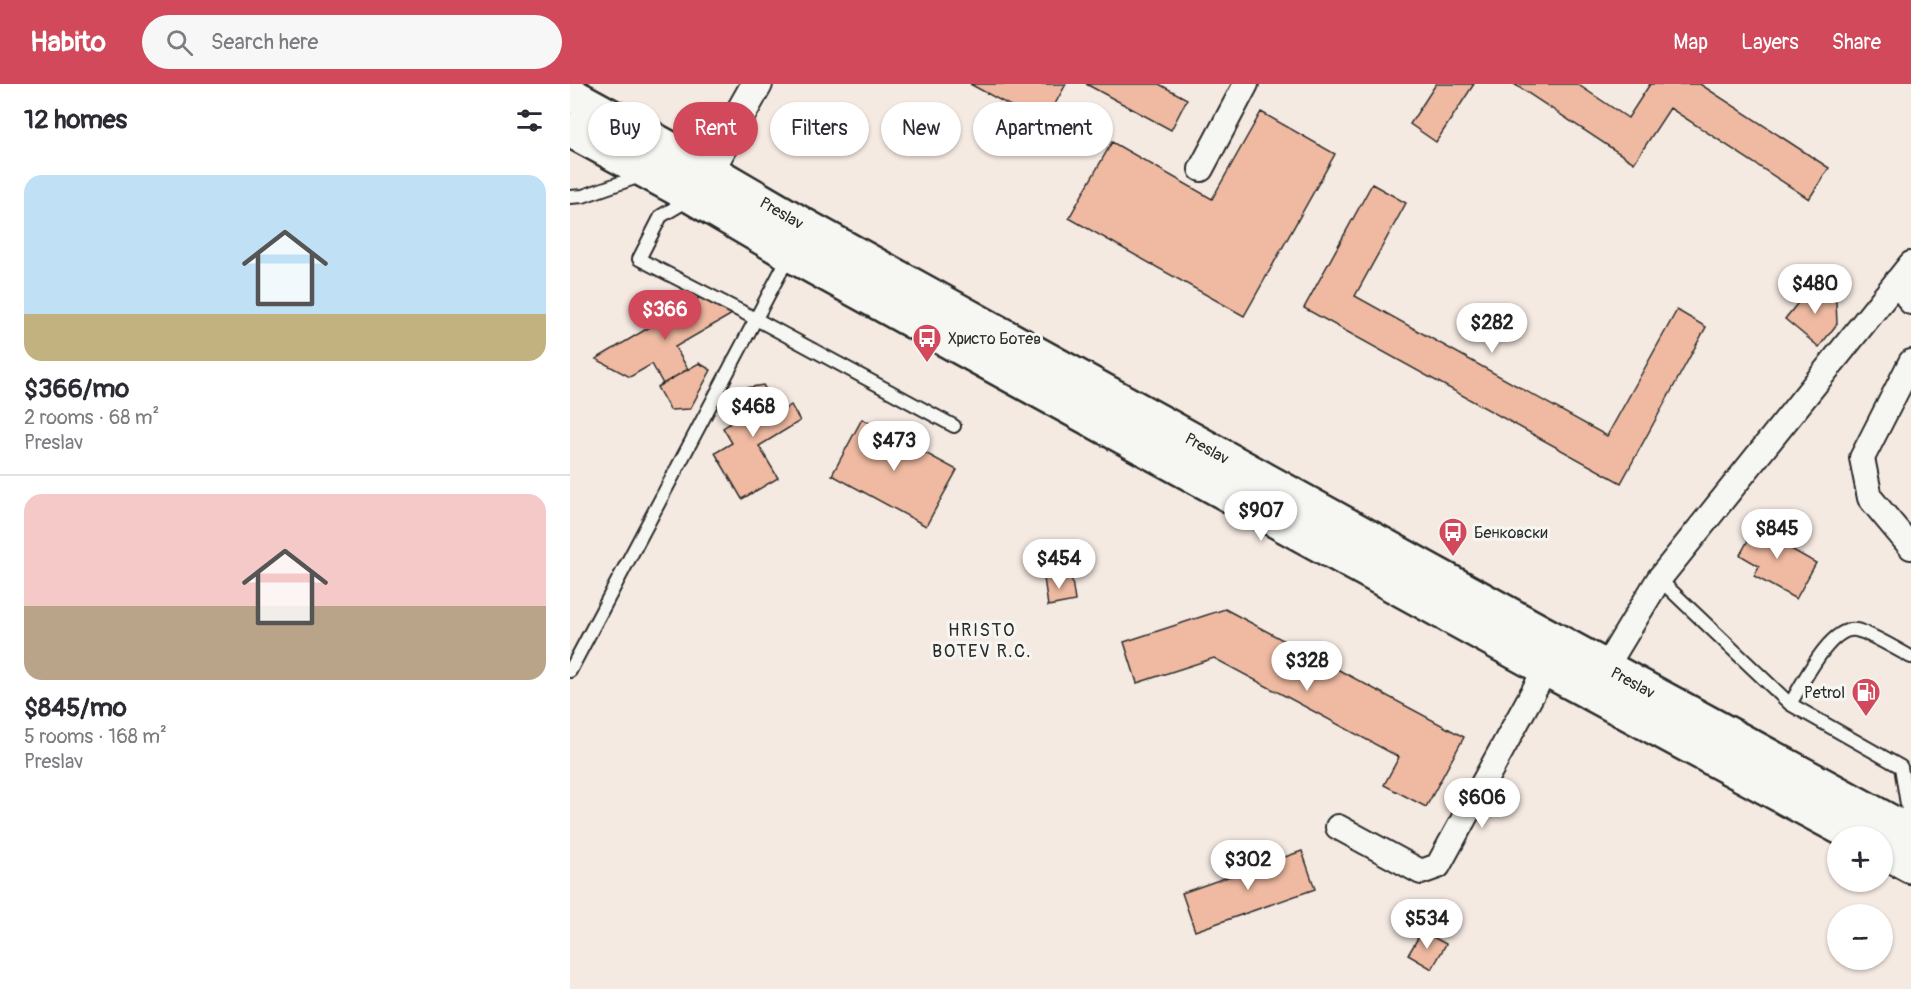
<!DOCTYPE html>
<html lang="en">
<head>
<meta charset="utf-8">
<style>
  :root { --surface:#fff; --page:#f7f7f7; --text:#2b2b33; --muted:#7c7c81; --line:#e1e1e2; --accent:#d1495b }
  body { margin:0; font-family:Pangolin,sans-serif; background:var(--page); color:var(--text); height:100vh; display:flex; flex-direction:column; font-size:22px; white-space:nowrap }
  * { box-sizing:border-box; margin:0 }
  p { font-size:20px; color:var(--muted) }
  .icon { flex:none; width:33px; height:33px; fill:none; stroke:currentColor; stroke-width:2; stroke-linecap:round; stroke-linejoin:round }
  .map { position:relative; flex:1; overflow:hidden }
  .details { display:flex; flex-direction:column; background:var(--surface); width:570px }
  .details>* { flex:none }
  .banner { position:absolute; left:18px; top:18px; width:570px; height:54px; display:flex; gap:12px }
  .tools { position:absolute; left:1257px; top:742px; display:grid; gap:12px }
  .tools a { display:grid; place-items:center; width:66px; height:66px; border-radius:50%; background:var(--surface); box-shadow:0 2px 4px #0004; font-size:30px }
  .price { position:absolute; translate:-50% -51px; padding:0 14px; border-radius:21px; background:#fff; color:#222; font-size:20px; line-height:39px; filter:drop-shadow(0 2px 3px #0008) }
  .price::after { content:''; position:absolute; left:50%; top:36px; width:18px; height:14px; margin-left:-9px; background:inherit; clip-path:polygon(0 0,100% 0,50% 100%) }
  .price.current { background:var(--accent); color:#fff }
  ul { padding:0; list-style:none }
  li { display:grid; align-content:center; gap:12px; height:318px; padding:0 24px }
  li+li { border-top:2px solid var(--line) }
  li span { display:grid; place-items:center; height:186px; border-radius:18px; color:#555 }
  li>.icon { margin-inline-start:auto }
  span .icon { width:108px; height:108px; fill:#fffc; stroke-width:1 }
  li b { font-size:26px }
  h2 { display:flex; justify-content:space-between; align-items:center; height:72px; padding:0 24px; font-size:26px }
  .pill { padding:0 21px; border-radius:27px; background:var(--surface); box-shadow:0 2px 4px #0004; font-size:21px; line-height:54px }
  .pill.current { background:var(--accent); color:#fff }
  header { display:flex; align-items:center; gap:36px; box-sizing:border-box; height:84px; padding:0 30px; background:var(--accent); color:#fff }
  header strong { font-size:28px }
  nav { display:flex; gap:33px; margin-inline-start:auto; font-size:21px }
  .search { width:420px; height:54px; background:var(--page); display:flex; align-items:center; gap:15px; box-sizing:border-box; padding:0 21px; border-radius:33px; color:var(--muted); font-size:22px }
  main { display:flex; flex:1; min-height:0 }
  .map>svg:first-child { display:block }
  .building { fill:#efbaa1; stroke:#2b2b2b; stroke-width:1.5 }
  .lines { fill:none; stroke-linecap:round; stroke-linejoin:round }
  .service-casing { stroke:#2b2b2b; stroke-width:16 }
  .minor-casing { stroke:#2b2b2b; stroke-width:28 }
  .tertiary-casing { stroke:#2b2b2b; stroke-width:34 }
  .secondary-casing { stroke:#2b2b2b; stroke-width:38 }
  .service { stroke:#f6f6f2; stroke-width:12 }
  .minor { stroke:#f6f6f2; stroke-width:24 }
  .tertiary { stroke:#f6f6f2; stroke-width:30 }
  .secondary { stroke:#f6f6f2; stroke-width:33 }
  .labels { text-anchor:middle; stroke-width:6; stroke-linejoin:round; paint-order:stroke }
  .street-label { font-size:16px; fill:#2b2b2b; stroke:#f6f6f2 }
  .poi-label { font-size:16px; fill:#2b2b2b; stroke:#f6f6f2; text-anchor:start }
  .neighbourhood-label { font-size:18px; letter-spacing:1.5px; fill:#2b2b2b; stroke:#f6f6f2 }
</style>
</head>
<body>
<header>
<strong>Habito</strong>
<div class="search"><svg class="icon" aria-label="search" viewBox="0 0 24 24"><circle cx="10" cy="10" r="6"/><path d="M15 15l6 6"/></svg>Search here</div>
<nav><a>Map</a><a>Layers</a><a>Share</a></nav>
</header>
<main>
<section class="details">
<h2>12 homes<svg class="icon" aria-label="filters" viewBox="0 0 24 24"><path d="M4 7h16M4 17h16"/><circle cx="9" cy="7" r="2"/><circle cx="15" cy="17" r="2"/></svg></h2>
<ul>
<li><span style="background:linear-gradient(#bfe0f5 75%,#c2b280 0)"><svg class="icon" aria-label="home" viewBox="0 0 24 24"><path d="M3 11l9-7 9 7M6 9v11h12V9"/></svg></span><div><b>$366/mo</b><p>2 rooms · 68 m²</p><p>Preslav</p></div></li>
<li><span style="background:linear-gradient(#f6c9c9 60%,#b9a48a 0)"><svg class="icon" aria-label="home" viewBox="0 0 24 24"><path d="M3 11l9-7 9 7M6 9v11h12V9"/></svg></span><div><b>$845/mo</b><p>5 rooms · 168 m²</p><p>Preslav</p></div></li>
</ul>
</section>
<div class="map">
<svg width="1341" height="905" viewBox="0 0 1341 905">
  <rect width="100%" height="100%" fill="#f5eae2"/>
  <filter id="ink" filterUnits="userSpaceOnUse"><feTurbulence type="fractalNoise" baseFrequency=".0167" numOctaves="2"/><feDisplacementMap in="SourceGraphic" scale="12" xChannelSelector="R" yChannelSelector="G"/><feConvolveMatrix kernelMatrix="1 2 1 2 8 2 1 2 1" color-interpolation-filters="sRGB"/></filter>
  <g filter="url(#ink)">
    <path class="building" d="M400 0H496L474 40Z
      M516 0H589L617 15 601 46Z
      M866 0H904L866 58 840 40Z
      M944 0H1007L1058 34 1080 0H1130L1259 84 1239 115 1100 24 1064 79Z
      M691 28 765 70 674 232 499 134 542 58 642 115Z
      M802 100 836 119 785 212 1037 352 1107 226 1136 243 1051 399 734 224Z
      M1243 200 1266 218 1267 240 1249 263 1215 235Z
      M132 212 164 229 105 263 118 285 93 300 82 280 60 293 26 275Z
      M129 279 141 286 120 325 100 326 87 303Z
      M193 301 201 314 206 310 215 325 221 321 230 337 189 362 208 394 172 415 145 369 162 359 153 344 162 338 156 328 169 305Z
      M292 335 387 386 356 442 262 391Z
      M1189 436 1219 452 1214 461 1246 479 1226 515 1184 492 1189 482 1170 471Z
      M501 490 505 517 478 522 474 494Z
      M655 525 894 653 856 723 814 701 829 673 644 574 567 599 554 558Z
      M732 767 745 805 625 847 612 809Z
      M852 847 876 860 862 885 838 871Z"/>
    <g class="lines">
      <g class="service-casing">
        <path id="service" d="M0 113 13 112 73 91
          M120 115 91 132 69 175 186 235 384 342
          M1089 495 1220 620 1331 683 1341 745
          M0 587 219 172
          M1220 620C1232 601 1260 541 1286 546 1298 548 1328 566 1341 573"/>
      </g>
      <g class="minor-casing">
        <path id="minor" d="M631 85 676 0
          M1327 197 1341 218
          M1341 278 1292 374 1300 414 1341 463
          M1028 596 1089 495 1341 180
          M768 743 851 788 868 782 984 570"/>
      </g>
      <g class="tertiary-casing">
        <path id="tertiary" d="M126 108 187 0"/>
      </g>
      <g class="secondary-casing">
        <g id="secondary">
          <path id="s1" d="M0 10 139 86 235 142 991 559 1341 749"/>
          <path d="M0 46 123 113 220 170 976 585 1288 753"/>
          <path d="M1312 766 1341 782"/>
        </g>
      </g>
      <use href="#service" class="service"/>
      <use href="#minor" class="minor"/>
      <use href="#tertiary" class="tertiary"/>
      <use href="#secondary" class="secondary"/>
    </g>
  </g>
  <defs>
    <g id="bus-pin" transform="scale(1.5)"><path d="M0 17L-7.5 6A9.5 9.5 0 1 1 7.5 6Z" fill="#d1495b" stroke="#f6f6f2"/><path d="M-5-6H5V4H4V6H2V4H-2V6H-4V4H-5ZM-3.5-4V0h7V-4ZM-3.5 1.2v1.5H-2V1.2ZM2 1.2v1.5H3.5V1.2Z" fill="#fff"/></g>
    <g id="fuel-pin" transform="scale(1.5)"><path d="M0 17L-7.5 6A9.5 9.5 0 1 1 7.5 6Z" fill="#d1495b" stroke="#f6f6f2"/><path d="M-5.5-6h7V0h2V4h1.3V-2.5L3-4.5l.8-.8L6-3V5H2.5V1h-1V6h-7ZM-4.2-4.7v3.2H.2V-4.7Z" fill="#fff"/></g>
  </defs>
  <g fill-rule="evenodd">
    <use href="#bus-pin" x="357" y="254"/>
    <use href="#bus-pin" x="883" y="448"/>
    <use href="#fuel-pin" x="1296" y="608"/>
  </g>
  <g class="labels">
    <g class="street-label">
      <text dy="6" stroke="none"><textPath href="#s1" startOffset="243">Preslav</textPath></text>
      <text dy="6" stroke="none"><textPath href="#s1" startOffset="729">Preslav</textPath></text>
      <text dy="6" stroke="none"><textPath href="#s1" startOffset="1215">Preslav</textPath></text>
    </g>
    <g class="poi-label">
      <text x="378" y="260">Христо Ботев</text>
      <text x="904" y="454">Бенковски</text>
      <text x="1275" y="614" text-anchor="end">Petrol</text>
    </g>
    <g class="neighbourhood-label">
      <text x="412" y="552">HRISTO<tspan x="412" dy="21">BOTEV R.C.</tspan></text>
    </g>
  </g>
</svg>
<div class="tools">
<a>+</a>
<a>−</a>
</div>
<b class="price" style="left:1245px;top:231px">$480</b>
<b class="price current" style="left:95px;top:257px">$366</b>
<b class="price" style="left:922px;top:270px">$282</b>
<b class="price" style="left:183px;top:354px">$468</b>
<b class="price" style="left:324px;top:388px">$473</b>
<b class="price" style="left:691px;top:458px">$907</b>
<b class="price" style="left:1207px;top:476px">$845</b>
<b class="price" style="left:489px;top:506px">$454</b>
<b class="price" style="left:737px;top:608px">$328</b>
<b class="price" style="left:912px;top:745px">$606</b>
<b class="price" style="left:678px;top:807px">$302</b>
<b class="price" style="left:857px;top:866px">$534</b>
<div class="banner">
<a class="pill">Buy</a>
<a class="pill current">Rent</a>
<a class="pill">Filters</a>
<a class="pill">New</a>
<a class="pill">Apartment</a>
</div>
</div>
</main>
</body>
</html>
